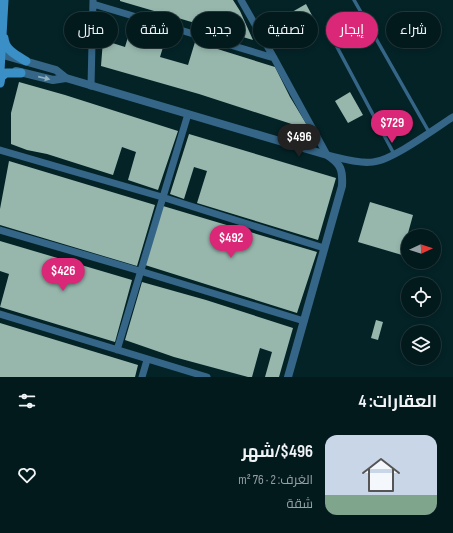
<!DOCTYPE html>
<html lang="ar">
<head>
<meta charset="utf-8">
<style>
  :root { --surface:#031a1d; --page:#0d2326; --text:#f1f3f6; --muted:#97a1a4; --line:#24383b; --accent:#db2777 }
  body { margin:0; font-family:"Sofia Sans Condensed",Cairo,sans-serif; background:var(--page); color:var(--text); direction:rtl; height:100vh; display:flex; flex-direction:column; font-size:15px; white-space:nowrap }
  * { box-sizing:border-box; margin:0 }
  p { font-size:13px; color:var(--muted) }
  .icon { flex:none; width:22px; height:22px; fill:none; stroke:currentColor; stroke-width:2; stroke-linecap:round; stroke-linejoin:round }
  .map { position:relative; height:377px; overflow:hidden; direction:ltr }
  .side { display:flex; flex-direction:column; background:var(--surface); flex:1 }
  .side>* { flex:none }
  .top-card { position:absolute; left:12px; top:12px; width:429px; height:36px; direction:rtl; display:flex; gap:8px }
  .needle { width:26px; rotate:86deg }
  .tools { position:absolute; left:401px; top:229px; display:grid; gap:8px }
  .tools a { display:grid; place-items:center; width:40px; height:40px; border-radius:50%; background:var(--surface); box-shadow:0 2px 6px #0003,0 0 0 1px var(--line); font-size:20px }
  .price { position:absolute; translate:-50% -34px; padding:0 9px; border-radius:14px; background:var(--accent); color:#fff; font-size:13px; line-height:26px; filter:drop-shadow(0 1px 2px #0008) }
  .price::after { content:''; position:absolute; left:50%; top:24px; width:12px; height:9px; margin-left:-6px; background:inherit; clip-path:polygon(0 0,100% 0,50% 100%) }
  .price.active { background:#222; color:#fff }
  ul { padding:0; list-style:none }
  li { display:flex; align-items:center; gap:12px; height:100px; padding:0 16px }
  li span { display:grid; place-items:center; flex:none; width:112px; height:80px; border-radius:12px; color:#555 }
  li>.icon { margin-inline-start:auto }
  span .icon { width:48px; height:48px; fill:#fffc; stroke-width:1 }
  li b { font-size:17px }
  h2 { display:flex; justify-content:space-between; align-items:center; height:48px; padding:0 16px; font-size:17px }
  .chip { padding:0 14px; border-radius:18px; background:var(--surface); box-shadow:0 2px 6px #0003,0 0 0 1px var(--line); font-size:14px; line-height:36px }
  .chip.active { background:var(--accent); color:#fff }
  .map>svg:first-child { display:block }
  .building { fill:#97b7ad }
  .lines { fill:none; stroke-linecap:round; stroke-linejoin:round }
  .service { stroke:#356688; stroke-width:3.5 }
  .minor { stroke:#356688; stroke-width:7 }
  .tertiary { stroke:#356688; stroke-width:8 }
  .secondary { stroke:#3a8fc6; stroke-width:9 }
  .oneway { fill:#8fafbf }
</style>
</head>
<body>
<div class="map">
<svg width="453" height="377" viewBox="0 0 453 377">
  <rect width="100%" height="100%" fill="#042327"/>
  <path class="building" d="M120 0H233L240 11 253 40 120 1Z
    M306 4 315 21 280 41 271 24Z
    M132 24 167 34 160 57 188 65 195 42 275 67 290 97 310 130 199 94 101 66 103 40 125 47Z
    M19 82 65 95 178 131 158 190 128 180 136 152 122 147 113 175 47 154 27 150 11 144V113Z
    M350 92 363 115 348 123 335 101Z
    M189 134 336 178 318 240 197 203 207 171 194 167 184 199 170 194Z
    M9 161 155 205 137 266 0 225V209Z
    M370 202 413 215 402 255 358 242Z
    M163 206 317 252 297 313 145 265Z
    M0 241 132 280 115 342 0 307 9 274 0 271Z
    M142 282 206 300 293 328 279 377H265L272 352 260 348 252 377H248L174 357 125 340Z
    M376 320 383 322 378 340 371 338Z
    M0 323 138 365 135 377H0Z"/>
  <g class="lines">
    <path class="service" d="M354 0 429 132
      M337 47 394 154"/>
    <path class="minor" d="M241 0 274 58 327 155C341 158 358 164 373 162 393 160 434 129 453 117
      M93 4 274 58
      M91 86 93 0
      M0 150 162 197 324 248
      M0 230 140 271 304 321
      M0 314 207 377
      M117 350 188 114
      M142 377 147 360"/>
    <path class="tertiary" d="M0 54 56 70 66 78 327 155C341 164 343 170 342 186L288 377
      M16 71 53 80 66 78"/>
    <path class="secondary" d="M4 38C5 50 16 55 26 61
      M0 71 4 0
      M0 83 1 77 6 73H21"/>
  </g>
  <defs><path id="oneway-solid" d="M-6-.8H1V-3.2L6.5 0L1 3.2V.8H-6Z"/></defs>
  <use class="oneway" href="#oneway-solid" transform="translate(44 78) rotate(13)"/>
</svg>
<div class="tools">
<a><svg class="needle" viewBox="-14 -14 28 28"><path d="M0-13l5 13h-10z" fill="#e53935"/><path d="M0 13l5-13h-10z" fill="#97a1a4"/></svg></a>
<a><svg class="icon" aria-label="locate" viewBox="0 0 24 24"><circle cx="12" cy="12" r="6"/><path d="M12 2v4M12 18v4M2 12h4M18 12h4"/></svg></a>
<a><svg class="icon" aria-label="layers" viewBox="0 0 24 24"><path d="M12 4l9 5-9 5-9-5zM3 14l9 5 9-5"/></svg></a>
</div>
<b class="price" style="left:392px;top:144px">$729</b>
<b class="price active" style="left:299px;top:158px">$496</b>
<b class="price" style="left:231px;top:259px">$492</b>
<b class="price" style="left:63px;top:292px">$426</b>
<div class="top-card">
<a class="chip">شراء</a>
<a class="chip active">إيجار</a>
<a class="chip">تصفية</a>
<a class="chip">جديد</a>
<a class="chip">شقة</a>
<a class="chip">منزل</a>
</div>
</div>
<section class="side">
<h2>العقارات: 4<svg class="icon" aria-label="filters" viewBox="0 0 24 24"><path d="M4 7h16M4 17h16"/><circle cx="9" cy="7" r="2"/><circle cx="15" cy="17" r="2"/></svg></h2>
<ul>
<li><span style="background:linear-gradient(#c9d6e8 75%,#7fa58c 0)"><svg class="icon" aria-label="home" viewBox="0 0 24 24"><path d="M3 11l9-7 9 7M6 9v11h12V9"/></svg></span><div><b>$496/شهر</b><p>الغرف: 2 · 76 m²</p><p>شقة</p></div><svg class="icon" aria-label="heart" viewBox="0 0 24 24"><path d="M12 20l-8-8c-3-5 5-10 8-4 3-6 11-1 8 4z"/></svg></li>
</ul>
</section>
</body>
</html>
